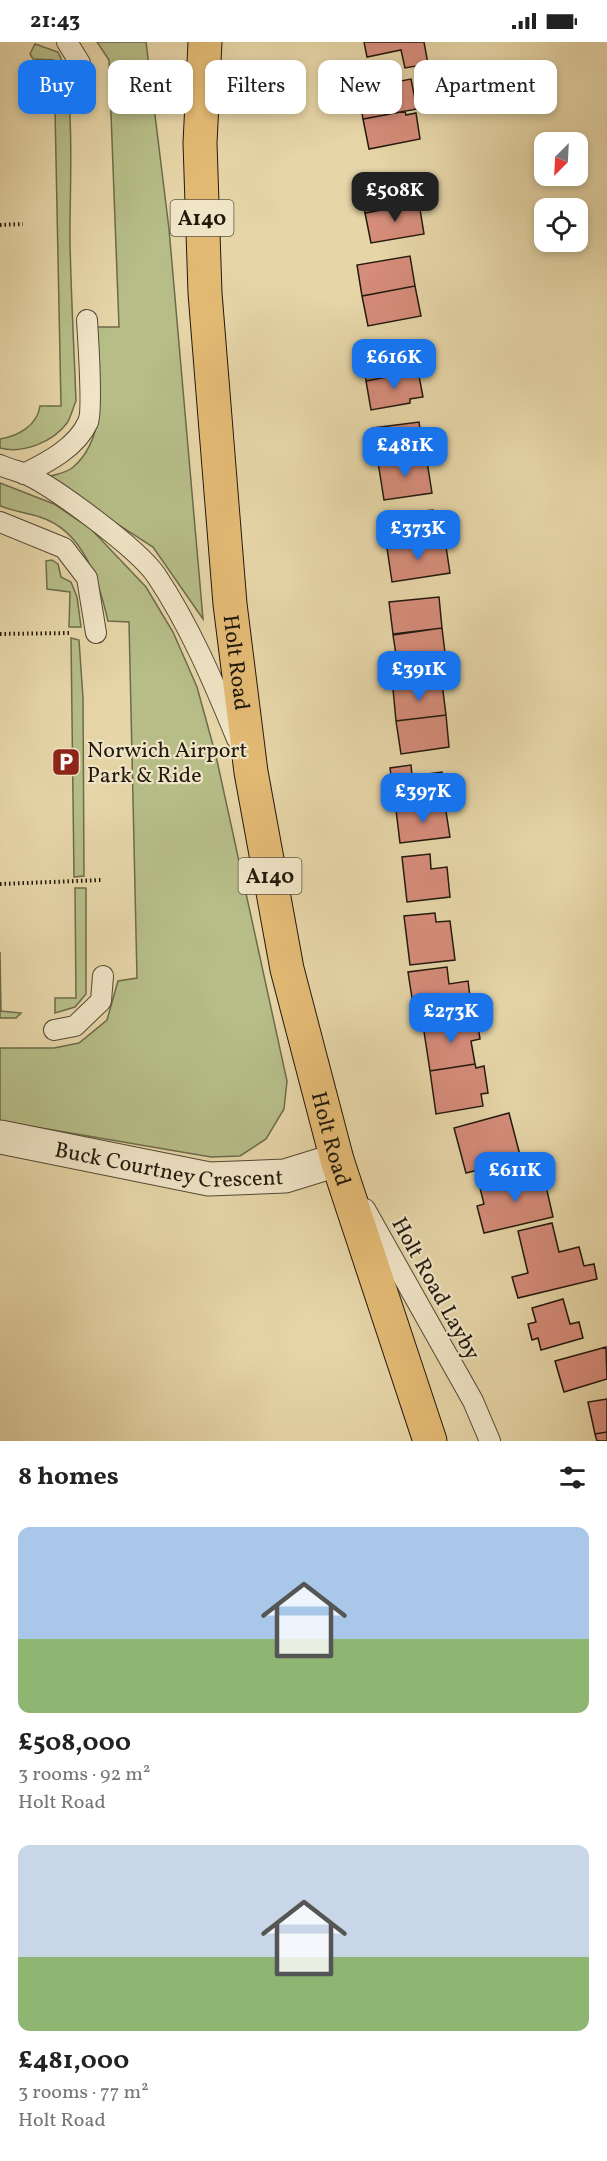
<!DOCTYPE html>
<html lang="en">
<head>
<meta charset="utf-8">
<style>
  :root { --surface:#fff; --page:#f2f2f2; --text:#222; --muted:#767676; --accent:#1a73e8 }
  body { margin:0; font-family:Vollkorn,serif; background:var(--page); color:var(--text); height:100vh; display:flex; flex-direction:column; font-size:22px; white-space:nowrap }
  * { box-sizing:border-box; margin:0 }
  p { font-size:20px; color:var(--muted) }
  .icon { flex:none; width:33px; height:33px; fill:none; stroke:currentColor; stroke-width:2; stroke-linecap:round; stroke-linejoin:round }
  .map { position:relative; height:1399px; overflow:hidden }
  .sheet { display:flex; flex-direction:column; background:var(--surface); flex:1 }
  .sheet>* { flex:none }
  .hud { position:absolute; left:18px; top:18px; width:572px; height:54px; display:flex; gap:12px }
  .needle { width:39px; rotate:204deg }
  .fabs { position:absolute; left:534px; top:90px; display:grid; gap:12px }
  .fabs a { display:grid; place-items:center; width:54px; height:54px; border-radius:12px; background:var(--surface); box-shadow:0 3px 9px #0003; font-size:30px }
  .price { position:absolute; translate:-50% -51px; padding:0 14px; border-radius:12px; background:var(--accent); color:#fff; font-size:20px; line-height:39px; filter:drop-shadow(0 2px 3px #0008) }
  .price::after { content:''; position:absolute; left:50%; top:36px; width:18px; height:14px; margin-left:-9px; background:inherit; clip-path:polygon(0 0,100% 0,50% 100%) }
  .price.current { background:#222; color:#fff }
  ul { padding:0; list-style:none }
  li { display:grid; align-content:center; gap:12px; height:318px; padding:0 18px }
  li span { display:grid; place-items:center; height:186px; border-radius:12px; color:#555 }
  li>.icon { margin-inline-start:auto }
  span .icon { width:108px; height:108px; fill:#fffc; stroke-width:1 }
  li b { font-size:26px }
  h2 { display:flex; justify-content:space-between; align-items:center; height:72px; padding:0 18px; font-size:26px }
  .chip { padding:0 21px; border-radius:12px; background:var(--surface); box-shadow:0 3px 9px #0003; font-size:21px; line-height:54px }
  .chip.current { background:var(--accent); color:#fff }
  .status { display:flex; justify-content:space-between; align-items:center; height:42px; padding:0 30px; background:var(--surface); direction:ltr }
  .status svg { height:16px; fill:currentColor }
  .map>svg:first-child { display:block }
  .green { fill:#b6bd87; stroke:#6c6b4a; stroke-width:1.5 }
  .building { fill:#d58c7a; stroke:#22190d; stroke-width:1.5 }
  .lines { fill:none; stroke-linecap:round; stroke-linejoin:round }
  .service-casing { stroke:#534834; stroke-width:22 }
  .minor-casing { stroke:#534834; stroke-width:35 }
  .trunk-casing { stroke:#22190d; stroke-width:35 }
  .path { stroke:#22190d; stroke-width:4; stroke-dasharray:1.5 3; stroke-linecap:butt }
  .service { stroke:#efe4c6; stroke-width:20 }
  .minor { stroke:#efe4c6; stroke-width:33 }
  .trunk { stroke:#e3ba74; stroke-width:33 }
  .labels { text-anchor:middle; stroke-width:4.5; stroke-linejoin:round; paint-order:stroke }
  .shield { fill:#efe4c6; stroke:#605644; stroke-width:1.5 }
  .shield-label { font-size:21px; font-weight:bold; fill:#22190d }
  .street-label { font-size:22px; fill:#22190d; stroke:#efe4c6 }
  .poi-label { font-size:22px; fill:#22190d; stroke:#efe4c6; text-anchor:start }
</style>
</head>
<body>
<div class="status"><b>21:43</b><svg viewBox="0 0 49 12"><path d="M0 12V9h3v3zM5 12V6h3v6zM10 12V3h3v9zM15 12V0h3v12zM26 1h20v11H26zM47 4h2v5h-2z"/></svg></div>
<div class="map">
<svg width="607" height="1399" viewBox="0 0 607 1399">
  <rect width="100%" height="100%" fill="#e6d5a7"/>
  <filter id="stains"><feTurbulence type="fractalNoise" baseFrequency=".00333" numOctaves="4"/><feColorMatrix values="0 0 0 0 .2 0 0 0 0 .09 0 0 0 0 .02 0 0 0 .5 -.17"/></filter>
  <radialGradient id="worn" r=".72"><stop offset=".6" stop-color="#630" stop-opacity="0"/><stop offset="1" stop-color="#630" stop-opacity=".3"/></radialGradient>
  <path class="green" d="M97 0H146L169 187 203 577 153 505 63 447 51 434C58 432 67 430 72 426 112 393 97 329 95 285H119L109 18Z
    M35 2 58 10C77 44 69 155 70 199 71 252 74 306 76 359 73 365 71 375 67 381 53 400 23 412 0 406V397C18 394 37 384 40 364H61L54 18 33 17 30 12Z
    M0 441 54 462 91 487 146 545 173 590 197 645 216 714 287 1039 284 1067 266 1097 240 1114 211 1115 0 1079V1006H54L79 1001 107 978 118 939 137 936 129 580 108 579C99 540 84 489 40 475 27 471 13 469 0 464Z
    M52 518 58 522 61 535 71 540 77 555 81 585H69L70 550 47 547 46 519Z
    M71 596 79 598 83 656 84 834 74 835Z
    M75 846H86V952L75 965 55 971V956H76Z
    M0 910 1 969 21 971 16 976H0Z"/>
  <path class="building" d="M364 0H424L428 22 405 26 401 8 367 15Z
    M411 37 417 67 363 77 358 47Z
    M405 69 406 73 416 71 420 97 369 107 363 77Z
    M413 132 419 161 365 171 360 141Z
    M419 161 424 192 371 201 365 171Z
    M410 214 415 244 362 254 357 223Z
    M415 244 421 274 368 284 362 254Z
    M402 301 407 331 366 339 361 308Z
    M418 329 423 355 410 357V361L371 368 366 339Z
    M419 380 421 394 412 396 415 415 378 420 373 386Z
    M426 413 432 451 384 458 378 420Z
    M433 468 436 499 387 506 383 473Z
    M445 498 450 531 392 540 387 506Z
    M439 555 442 586 393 592 389 560Z
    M442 586 446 619 398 626 393 593Z
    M442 641 446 673 396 679 393 647Z
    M446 673 449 705 401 712 396 679Z
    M411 723 412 734 442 730 445 763 396 768 390 726Z
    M445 763 450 795 400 801 396 768Z
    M430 812 431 827 447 825 450 855 407 860 402 815Z
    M435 871 436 880 450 879 455 918 410 923 404 874Z
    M447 925 449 942 468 939 471 963 461 964 462 971 424 976 421 954 412 956 408 930Z
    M477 978 480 997 471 999 475 1022 430 1029 423 983Z
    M475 1022 476 1026 484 1024 488 1051 481 1052 483 1064 436 1072 430 1029Z
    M509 1071 521 1117 466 1131 454 1086Z
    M543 1131 553 1175 484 1191 477 1164 484 1162 480 1146Z
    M552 1181 559 1210 579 1205 584 1224 594 1222 597 1237 518 1256 512 1235 528 1231 518 1189Z
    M563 1257 570 1282 579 1280 583 1296 541 1308 538 1296 532 1298 528 1282 536 1280 532 1266Z
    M606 1305 607 1337 564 1350 555 1319Z
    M607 1357V1390L595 1392 588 1360Z
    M607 1390V1399H597L595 1392Z"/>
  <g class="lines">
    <g class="service-casing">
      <path id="service" d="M67 0 80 21
        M0 423C8 427 18 429 26 432 57 447 137 506 156 533 190 584 214 641 237 697
        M24 432C48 420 77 405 88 380 93 370 88 294 87 278
        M0 480 64 506 87 536 96 591
        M54 988 75 984 101 959 103 934
        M365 1167 473 1359 490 1399"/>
    </g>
    <g class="minor-casing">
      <g id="minor">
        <path id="s1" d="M0 1095 209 1137 285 1134 337 1118"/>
      </g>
    </g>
    <g class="trunk-casing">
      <g id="trunk">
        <path id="s2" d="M205 0 200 101 205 251 230 562 251 730 287 927 337 1118 430 1399"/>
      </g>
    </g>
    <path class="path" d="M0 183 23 182
      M0 592 71 591
      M0 842 102 838"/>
    <use href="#service" class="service"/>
    <use href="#minor" class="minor"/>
    <use href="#trunk" class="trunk"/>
  </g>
  <defs>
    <g id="parking-square" transform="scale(1.5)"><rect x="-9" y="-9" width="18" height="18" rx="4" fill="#8f2418" stroke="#efe4c6"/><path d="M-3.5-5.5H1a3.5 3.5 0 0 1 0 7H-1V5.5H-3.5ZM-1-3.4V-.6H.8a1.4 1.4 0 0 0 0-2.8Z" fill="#fff"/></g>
  </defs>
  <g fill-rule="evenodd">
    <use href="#parking-square" x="66" y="720"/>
  </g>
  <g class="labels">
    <g class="shield">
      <rect x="170.5" y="158" width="63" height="36" rx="4.5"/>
      <rect x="238.5" y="816" width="63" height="36" rx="4.5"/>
    </g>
    <g class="shield-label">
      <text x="202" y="183">A140</text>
      <text x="270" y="841">A140</text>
    </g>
    <g class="street-label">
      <text dy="8" stroke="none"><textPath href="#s2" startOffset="622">Holt Road</textPath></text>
      <text dy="8" stroke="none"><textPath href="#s2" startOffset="1108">Holt Road</textPath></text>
      <text dy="8" stroke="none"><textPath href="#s1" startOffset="172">Buck Courtney Crescent</textPath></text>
      <text transform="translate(437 1246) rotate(61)" y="8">Holt Road Layby</text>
    </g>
    <g class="poi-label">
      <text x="87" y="715">Norwich Airport<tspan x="87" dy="25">Park &amp; Ride</tspan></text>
    </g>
  </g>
  <rect width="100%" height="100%" filter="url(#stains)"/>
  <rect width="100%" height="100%" fill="url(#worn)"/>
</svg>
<div class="fabs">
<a><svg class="needle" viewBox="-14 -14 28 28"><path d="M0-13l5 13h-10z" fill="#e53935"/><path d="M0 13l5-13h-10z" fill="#767676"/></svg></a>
<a><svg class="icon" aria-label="locate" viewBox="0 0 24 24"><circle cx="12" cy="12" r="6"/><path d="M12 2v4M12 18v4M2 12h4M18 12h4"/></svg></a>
</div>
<b class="price current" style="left:395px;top:181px">£508K</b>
<b class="price" style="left:394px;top:348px">£616K</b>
<b class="price" style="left:405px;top:436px">£481K</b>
<b class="price" style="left:418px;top:519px">£373K</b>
<b class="price" style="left:419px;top:660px">£391K</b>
<b class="price" style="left:423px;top:782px">£397K</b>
<b class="price" style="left:451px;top:1002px">£273K</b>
<b class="price" style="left:515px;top:1161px">£611K</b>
<div class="hud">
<a class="chip current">Buy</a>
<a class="chip">Rent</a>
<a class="chip">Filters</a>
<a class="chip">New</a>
<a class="chip">Apartment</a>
</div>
</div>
<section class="sheet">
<h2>8 homes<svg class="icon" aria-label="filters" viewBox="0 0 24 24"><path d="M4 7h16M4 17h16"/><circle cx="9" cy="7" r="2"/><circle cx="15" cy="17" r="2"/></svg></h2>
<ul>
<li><span style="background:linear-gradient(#a9c7e8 60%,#8fb573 0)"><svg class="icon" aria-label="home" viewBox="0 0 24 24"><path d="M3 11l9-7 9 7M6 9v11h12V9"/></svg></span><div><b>£508,000</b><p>3 rooms · 92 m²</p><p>Holt Road</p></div></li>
<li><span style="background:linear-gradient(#c9d6e8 60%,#8fb573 0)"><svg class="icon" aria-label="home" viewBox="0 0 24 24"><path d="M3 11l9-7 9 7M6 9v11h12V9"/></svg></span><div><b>£481,000</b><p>3 rooms · 77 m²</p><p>Holt Road</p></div></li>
</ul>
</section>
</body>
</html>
